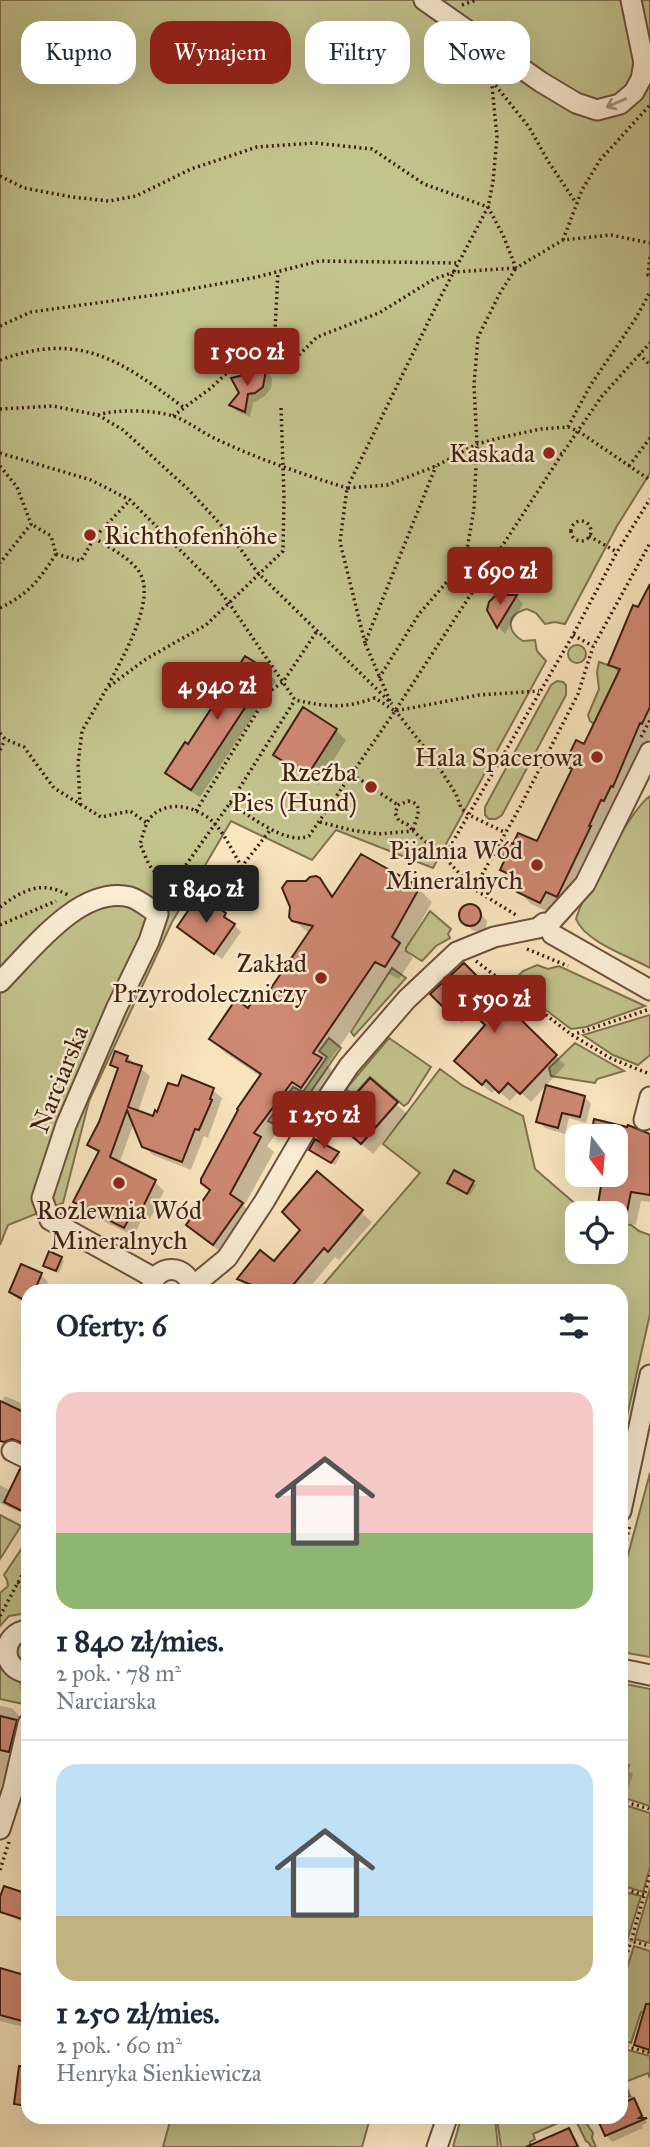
<!DOCTYPE html>
<html lang="pl">
<head>
<meta charset="utf-8">
<style>
  :root { --surface:#fff; --page:#f2f2f3; --text:#1f2937; --muted:#747a83; --line:#e0e1e3; --accent:#8f2418 }
  body { margin:0; font-family:"IM FELL Great Primer",serif; background:var(--page); color:var(--text); height:100vh; display:flex; flex-direction:column; font-size:26px; white-space:nowrap }
  * { box-sizing:border-box; margin:0 }
  p { font-size:23px; color:var(--muted) }
  .icon { flex:none; width:38px; height:38px; fill:none; stroke:currentColor; stroke-width:2; stroke-linecap:round; stroke-linejoin:round }
  .map { position:relative; flex:1; overflow:hidden }
  .drawer { position:absolute; left:21px; top:1284px; width:607px; height:840px; display:flex; flex-direction:column; background:var(--surface); border-radius:21px; box-shadow:0 7px 28px #0002 }
  .drawer>* { flex:none }
  .top-card { position:absolute; left:21px; top:21px; width:609px; height:63px; display:flex; gap:14px }
  .needle { width:46px; rotate:164deg }
  .fabs { position:absolute; left:565px; top:1124px; display:grid; gap:14px }
  .fabs a { display:grid; place-items:center; width:63px; height:63px; border-radius:14px; background:var(--surface); box-shadow:0 7px 28px #0002; font-size:35px }
  .price { position:absolute; translate:-50% -60px; padding:0 16px; border-radius:7px; background:var(--accent); color:#fff; font-size:23px; line-height:46px; filter:drop-shadow(0 2px 4px #0008) }
  .price::after { content:''; position:absolute; left:50%; top:42px; width:21px; height:16px; margin-left:-10px; background:inherit; clip-path:polygon(0 0,100% 0,50% 100%) }
  .price.selected { background:#222; color:#fff }
  ul { padding:0; list-style:none }
  li { display:grid; align-content:center; gap:14px; height:371px; padding:0 35px }
  li+li { border-top:2px solid var(--line) }
  li span { display:grid; place-items:center; height:217px; border-radius:21px; color:#555 }
  li>.icon { margin-inline-start:auto }
  span .icon { width:126px; height:126px; fill:#fffc; stroke-width:1 }
  li b { font-size:30px }
  h2 { display:flex; justify-content:space-between; align-items:center; height:84px; padding:0 35px; font-size:30px }
  .tag { padding:0 24px; border-radius:21px; background:var(--surface); box-shadow:0 7px 28px #0002; font-size:24px; line-height:63px }
  .tag.selected { background:var(--accent); color:#fff }
  .map>svg:first-child { display:block }
  .green { fill:#c3c38e; stroke:#807150; stroke-width:2 }
  .shadow { fill:#0003 }
  .building { fill:#cf8872; stroke:#3e1f12; stroke-width:2 }
  .lines { fill:none; stroke-linecap:round; stroke-linejoin:round }
  .minor-casing { stroke:#6d503d; stroke-width:23 }
  .path { stroke:#3e1f12; stroke-width:3.5; stroke-dasharray:2 3.5; stroke-linecap:butt }
  .minor { stroke:#fbeed5; stroke-width:19 }
  .oneway { stroke:#a6917d }
  .poi-dot { fill:#8f2418; stroke:#fbeed5; stroke-width:2.5 }
  .labels { text-anchor:middle; stroke-width:5; stroke-linejoin:round; paint-order:stroke }
  .poi-label { font-size:26px; fill:#3e1f12; stroke:#fbeed5; text-anchor:end }
  .street-label { font-size:26px; fill:#3e1f12; stroke:#fbeed5 }
</style>
</head>
<body>
<div class="map">
<svg width="650" height="2147" viewBox="0 0 650 2147">
  <rect width="100%" height="100%" fill="#f9e5be"/>
  <filter id="stains"><feTurbulence type="fractalNoise" baseFrequency=".00286" numOctaves="4"/><feColorMatrix values="0 0 0 0 .2 0 0 0 0 .09 0 0 0 0 .02 0 0 0 .5 -.17"/></filter>
  <radialGradient id="worn" r=".72"><stop offset=".6" stop-color="#630" stop-opacity="0"/><stop offset="1" stop-color="#630" stop-opacity=".3"/></radialGradient>
  <path class="green" d="M0 0H650V473L617 526 565 624 555 622 545 624 536 613 527 609C507 614 505 630 523 641L535 640 537 651 546 661 433 868 336 830 312 860 231 821 172 922 89 1101 63 1203 8 1225 0 1245Z
    M568 654a9 9 0 1 1 18 0a9 9 0 1 1-18 0Z
    M599 662 620 669 594 724 590 721 588 715 599 689 597 672Z
    M557 681 563 682 566 685V695L502 815 496 819H489L485 815V807L551 685Z
    M650 796V968C629 956 585 942 576 919 582 897 632 808 650 796Z
    M430 911 451 929 448 934 450 938 436 946 422 961 406 951V948Z
    M537 965 548 969 559 966 645 1006 586 1027 571 1029 517 988 515 979 523 971Z
    M392 968 406 978 354 1036 351 1032Z
    M650 1015V1055L638 1065 613 1055 583 1035Z
    M329 1038 341 1048 312 1090 291 1127 285 1129 268 1121 293 1087 303 1092 327 1057 319 1051Z
    M389 1038 431 1067 408 1103 404 1106 370 1077 354 1095 346 1089Z
    M575 1043 624 1071 597 1079 595 1083 551 1076 549 1068Z
    M440 1069 463 1086 523 1116 535 1169 586 1213H578V1251H616V1223L631 1225 639 1231 650 1235V1314L621 1443V1292H317L420 1173 383 1144Z
    M650 1473V1657L621 1652V1581Z
    M0 1515 21 1526 0 1559Z
    M28 1539V1613L9 1616 0 1626V1593L8 1586 7 1580 4 1575Z
    M23 1640 28 1641V1663L18 1662 14 1648Z
    M0 1668 21 1682 23 1704 0 1699Z
    M621 1683 650 1689V1806L621 1797V1790L629 1765 621 1762Z
    M621 1804 650 1813V1867L643 1892 621 1885Z
    M650 1888V1943L635 1939Z
    M621 1891 641 1896 621 1960Z
    M634 1946 650 1951V2014L641 2012 631 2043 621 2040V1987Z
    M621 2048 650 2056V2078L648 2073 625 2082 630 2096 621 2098Z
    M171 2118H370L362 2147H163Z
    M461 2118H495L498 2147H453Z
    M497 2118H569L533 2134 535 2139 530 2142V2147H501Z
    M579 2118 584 2120 593 2133 592 2138 596 2147H591L589 2143 586 2141 575 2119Z"/>
  <path class="shadow" d="M266 372 272 378 271 388 265 396 253 403 250 417 237 411 231 405 241 393 234 380Z
    M650 587V738L625 798 569 908 553 914 531 904 519 891 522 885 515 882 502 870 507 859 502 854 514 846 538 844 573 771 566 764 585 747 620 674 610 664Z
    M496 597H517L523 604 505 634 499 627 489 610Z
    M268 673 276 681 200 797 176 782 168 773 188 746 219 700 211 692 226 683Z
    M336 730 346 740 318 785 285 765 275 755Z
    M361 856 419 889 432 902 405 950 413 958 399 979 389 974 327 1065 334 1073 315 1100 306 1094 267 1146 274 1152 244 1206 255 1218 227 1257 202 1238 188 1225 211 1191 261 1077 224 1052 211 1039 267 996 310 934 293 920 319 880 335 896Z
    M468 906 476 908 487 921 486 928 480 932 472 930 461 918V910Z
    M225 915 241 932 222 959 179 927Z
    M493 991 516 1014 514 1015 565 1065 531 1102 519 1091 510 1101 496 1089 492 1093 466 1071 487 1025 473 1012 462 1023 432 994 491 992Z
    M127 1057 150 1076 138 1112 154 1118 213 1090 222 1098 208 1138 204 1136 191 1170 153 1155 144 1146 134 1122 119 1164 155 1182 164 1191 150 1219 148 1218 146 1222 141 1221 134 1236 83 1211 75 1202 99 1154 89 1144 100 1122 119 1071 112 1065Z
    M370 1080 407 1114 373 1154 346 1131Z
    M585 1097 591 1104 586 1123 569 1118 565 1134 545 1128 538 1121Z
    M650 1136V1202L641 1201 636 1225 616 1221V1213H603L599 1209 603 1185 579 1180 570 1170 575 1148 578 1149V1174H616Z
    M314 1152 338 1153 340 1156 335 1165Z
    M317 1174 372 1222 339 1260 335 1257 306 1292H256L249 1289 239 1279 274 1264 302 1230Z
    M473 1182 476 1185 470 1195 452 1186Z
    M61 1258 64 1261 59 1273 45 1265Z
    M41 1275 48 1282 43 1292H28V1304L18 1299 11 1292Z
    M73 1286 83 1292H70Z
    M5 1396 28 1406V1448H17L0 1440V1406Z
    M28 1473V1516L0 1503V1485L11 1491Z
    M0 1706 12 1708 21 1718 18 1760 10 1758 0 1790Z
    M621 1766 633 1774 624 1802 621 1801Z
    M28 1896V1924L0 1912V1902Z
    M0 1972 28 1978V2028L0 2021Z
    M650 2020V2054L643 2052 636 2045Z
    M631 2095 637 2102 647 2123 642 2125 643 2128 612 2142 606 2135 599 2118H621V2099Z
    M568 2130 575 2137 580 2147H539Z"/>
  <path class="building" d="M266 370 263 387 255 393 248 394 245 412 229 405 239 393 231 378Z
    M650 584V707L642 724 640 723 613 787 611 786 604 801 601 800 589 826H591L557 897 546 892 540 903 517 892 522 880 500 870 506 857 500 854 506 840 513 844 518 833 537 841 572 769 564 765 576 740 584 744 620 669 608 665 633 605 638 607Z
    M496 595H517L497 628 487 610 489 602Z
    M245 656 269 671 191 790 165 773 185 742 188 744 218 698 208 692 219 676 226 681 233 668 236 670Z
    M303 707 337 729 307 776 273 755Z
    M361 854 420 887 392 937 400 943 385 967 375 962 313 1053 322 1058 301 1088 292 1082 254 1133 261 1137 230 1194 243 1203 213 1245 186 1225 210 1190 201 1183V1179L238 1110 237 1109 261 1074 209 1039 236 999 248 1008 261 989 267 994 313 926 292 921 289 917 290 907 282 888 287 881H306L310 877 316 876 320 878 332 897Z
    M196 899 208 906 210 903 226 913 224 917 235 924 214 954 177 927Z
    M459 915a11 11 0 1 1 22 0a11 11 0 1 1-22 0Z
    M464 963 491 990 493 988 508 1003 506 1005 557 1055 520 1094 508 1083 499 1093 486 1080 482 1085 454 1061 485 1025 462 1003 451 1015 430 994Z
    M115 1051 128 1056 126 1061 142 1066 128 1107 153 1116 155 1110 157 1112 168 1083 178 1086 182 1075 214 1088 210 1099 212 1100 199 1130 195 1129 182 1162 142 1147 127 1110 110 1157 156 1180 141 1211 139 1210 137 1215 132 1213 124 1228 73 1202 99 1151 87 1145 99 1122 118 1068 110 1065Z
    M370 1078 398 1102 361 1144 333 1120Z
    M546 1085 585 1096 580 1117 562 1113 558 1128 536 1122Z
    M594 1119 627 1127 628 1125 650 1134V1195L631 1192 626 1217 616 1213 597 1210 603 1174H616V1136H591Z
    M315 1139 339 1152 331 1163 309 1150Z
    M454 1170 474 1181 467 1194 447 1183Z
    M317 1171 363 1210 328 1252 324 1248 288 1291 281 1285 276 1292H269L237 1279 260 1250 274 1261 300 1230 282 1212Z
    M49 1251 62 1257 56 1271 43 1266Z
    M21 1264 42 1273 34 1292H28V1302L9 1292Z
    M0 1401 28 1414V1445L12 1439 4 1442 0 1441Z
    M20 1469 28 1471V1514L4 1502Z
    M0 1716 17 1720 9 1752 0 1750Z
    M4 1886 28 1894V1921L0 1912V1897Z
    M0 1968 28 1976V2000L22 2021 0 2015Z
    M646 2004H650V2050L634 2045Z
    M19 2066H28V2106L14 2104Z
    M634 2098 642 2116 639 2118H647L605 2136 597 2118H621V2104Z
    M569 2128 578 2147H526Z"/>
  <g class="lines">
    <g class="minor-casing">
      <path id="minor" d="M424 0 541 82 576 103 597 110 620 104 634 92 641 79 644 63 631 0
        M549 924 585 884 650 752
        M552 934 650 990
        M0 982C32 950 80 885 130 897 140 900 150 909 158 914L149 941 116 1009 66 1125 42 1198 50 1220 154 1278
        M644 1120 650 1097
        M192 1287 227 1258 264 1202 306 1130 349 1066 407 999 457 952 494 937 538 928 544 923 549 924
        M151 1292C152 1262 191 1262 192 1292
        M12 1451 28 1459
        M621 1511 650 1375
        M28 1630C0 1633 0 1670 28 1673
        M621 1669 650 1675
        M0 1829 13 1789 28 1724
        M437 2147 447 2118"/>
    </g>
    <path class="path" d="M462 5 476 0
      M492 81 529 127 548 161 576 203
      M0 176 24 188 72 197 109 201 136 196 191 169 257 147 315 143 372 149 424 184 488 207 503 235 516 268 563 240 611 235 650 243
      M563 240 582 190 600 160 650 105
      M650 257 648 275H650
      M0 326 31 312 169 293 257 277 319 261 457 263
      M639 354 650 365
      M0 360C80 331 120 360 183 407
      M278 365 275 331 278 272
      M0 409 53 406 98 415 123 430 188 489 231 536 258 573 392 704
      M98 415C115 409 155 410 173 416 188 421 201 432 216 439 258 459 302 474 347 488L441 296 488 207 493 182 497 137 492 86 488 67
      M173 416 211 388 233 367 250 362 289 365 317 337 379 313 434 279 454 272 516 268
      M568 427 590 386 636 318 650 292
      M0 453 91 480 130 500 212 582 229 603 295 700C329 707 342 709 375 698L395 711 479 695 539 691
      M549 453 562 454
      M0 466 17 487 31 524 0 563
      M629 466 650 438
      M571 531a10 10 0 1 1 20 0a10 10 0 1 1-20 0Z
      M589 536 617 552
      M94 538C108 547 127 556 138 570 159 598 121 659 108 686
      M56 554 81 561 94 538 130 500
      M0 608C30 593 38 581 56 554L51 536 31 524
      M573 635 593 646
      M365 643 340 542 347 488 387 485 436 466 477 444 508 436 541 429 568 427 578 431 650 480
      M379 678 419 614 452 576 466 555 474 509 477 444 474 385 478 337 500 293 516 268
      M390 701 365 643 436 466
      M395 710 435 761 456 794 461 808 469 815 506 833
      M0 733 5 739 24 747 54 788 101 817 130 811 147 823
      M641 737 650 720
      M0 750 5 740
      M352 775 366 783 373 782 374 789 398 805
      M366 783 365 788 368 791 374 789
      M408 801C426 804 415 819 413 831L407 824 399 821 395 813 398 805Z
      M230 803C249 815 286 846 309 836L395 711 562 454 602 396 650 343
      M80 805 78 764 82 731 107 688 146 659 206 625 283 551 284 498 281 406
      M196 811 270 691 283 682 317 631
      M320 822 351 830 379 834 413 831 444 857 474 889 516 915
      M444 857 573 635 617 552 650 499
      M242 867C233 853 226 836 215 824 200 807 167 798 150 818 145 824 143 836 140 844 144 852 147 863 153 870 168 888 201 888 222 892L271 829
      M474 889 520 807 578 694 593 647 650 543
      M166 898 173 883 230 803 295 700
      M0 907C23 890 41 880 68 895
      M0 925 56 901
      M527 949 568 966
      M476 961 572 1035 612 1059 650 1074
      M572 1035 650 1009
      M621 1561 630 1525
      M18 1582 28 1594
      M0 1616 28 1564
      M621 1801 650 1809
      M0 1870 9 1842
      M650 1875 631 1941 650 1946
      M621 1888 644 1895
      M621 1973 631 1941
      M621 2045 650 2053"/>
    <use href="#minor" class="minor"/>
  </g>
  <defs><path id="oneway-shaft" d="M-6 0H5M1.5-3L5.5 0L1.5 3" fill="none" stroke-width="1.6" stroke-linecap="round" stroke-linejoin="round" transform="scale(1.75)"/></defs>
  <use class="oneway" href="#oneway-shaft" transform="translate(616 103) rotate(156)"/>
  <g class="poi-dot">
    <circle cx="549" cy="453" r="7"/>
    <circle cx="90" cy="535" r="7"/>
    <circle cx="597" cy="757" r="7"/>
    <circle cx="371" cy="787" r="7"/>
    <circle cx="537" cy="865" r="7"/>
    <circle cx="321" cy="978" r="7"/>
    <circle cx="119" cy="1183" r="7"/>
  </g>
  <g class="labels">
    <g class="poi-label">
      <text x="535" y="462">Kaskada</text>
      <text x="104" y="544" text-anchor="start">Richthofenhöhe</text>
      <text x="583" y="766">Hala Spacerowa</text>
      <text x="357" y="781">Rzeźba<tspan x="357" dy="30">Pies (Hund)</tspan></text>
      <text x="523" y="859">Pijalnia Wód<tspan x="523" dy="30">Mineralnych</tspan></text>
      <text x="307" y="972">Zakład<tspan x="307" dy="30">Przyrodoleczniczy</tspan></text>
      <text x="119" y="1219" text-anchor="middle">Rozlewnia Wód<tspan x="119" dy="30">Mineralnych</tspan></text>
    </g>
    <g class="street-label">
      <text transform="translate(59 1079) rotate(-68)" y="9">Narciarska</text>
    </g>
  </g>
  <rect width="100%" height="100%" filter="url(#stains)"/>
  <rect width="100%" height="100%" fill="url(#worn)"/>
</svg>
<div class="fabs">
<a><svg class="needle" viewBox="-14 -14 28 28"><path d="M0-13l5 13h-10z" fill="#e53935"/><path d="M0 13l5-13h-10z" fill="#747a83"/></svg></a>
<a><svg class="icon" aria-label="locate" viewBox="0 0 24 24"><circle cx="12" cy="12" r="6"/><path d="M12 2v4M12 18v4M2 12h4M18 12h4"/></svg></a>
</div>
<b class="price" style="left:247px;top:388px">1 500 zł</b>
<b class="price" style="left:500px;top:607px">1 690 zł</b>
<b class="price" style="left:217px;top:722px">4 940 zł</b>
<b class="price selected" style="left:206px;top:925px">1 840 zł</b>
<b class="price" style="left:494px;top:1035px">1 590 zł</b>
<b class="price" style="left:324px;top:1151px">1 250 zł</b>
<div class="top-card">
<a class="tag">Kupno</a>
<a class="tag selected">Wynajem</a>
<a class="tag">Filtry</a>
<a class="tag">Nowe</a>
</div>
<section class="drawer">
<h2>Oferty: 6<svg class="icon" aria-label="filters" viewBox="0 0 24 24"><path d="M4 7h16M4 17h16"/><circle cx="9" cy="7" r="2"/><circle cx="15" cy="17" r="2"/></svg></h2>
<ul>
<li><span style="background:linear-gradient(#f6c9c9 65%,#8fb573 0)"><svg class="icon" aria-label="home" viewBox="0 0 24 24"><path d="M3 11l9-7 9 7M6 9v11h12V9"/></svg></span><div><b>1 840 zł/mies.</b><p>2 pok. · 78 m²</p><p>Narciarska</p></div></li>
<li><span style="background:linear-gradient(#bfe0f5 70%,#c2b280 0)"><svg class="icon" aria-label="home" viewBox="0 0 24 24"><path d="M3 11l9-7 9 7M6 9v11h12V9"/></svg></span><div><b>1 250 zł/mies.</b><p>2 pok. · 60 m²</p><p>Henryka Sienkiewicza</p></div></li>
</ul>
</section>
</div>
</body>
</html>
